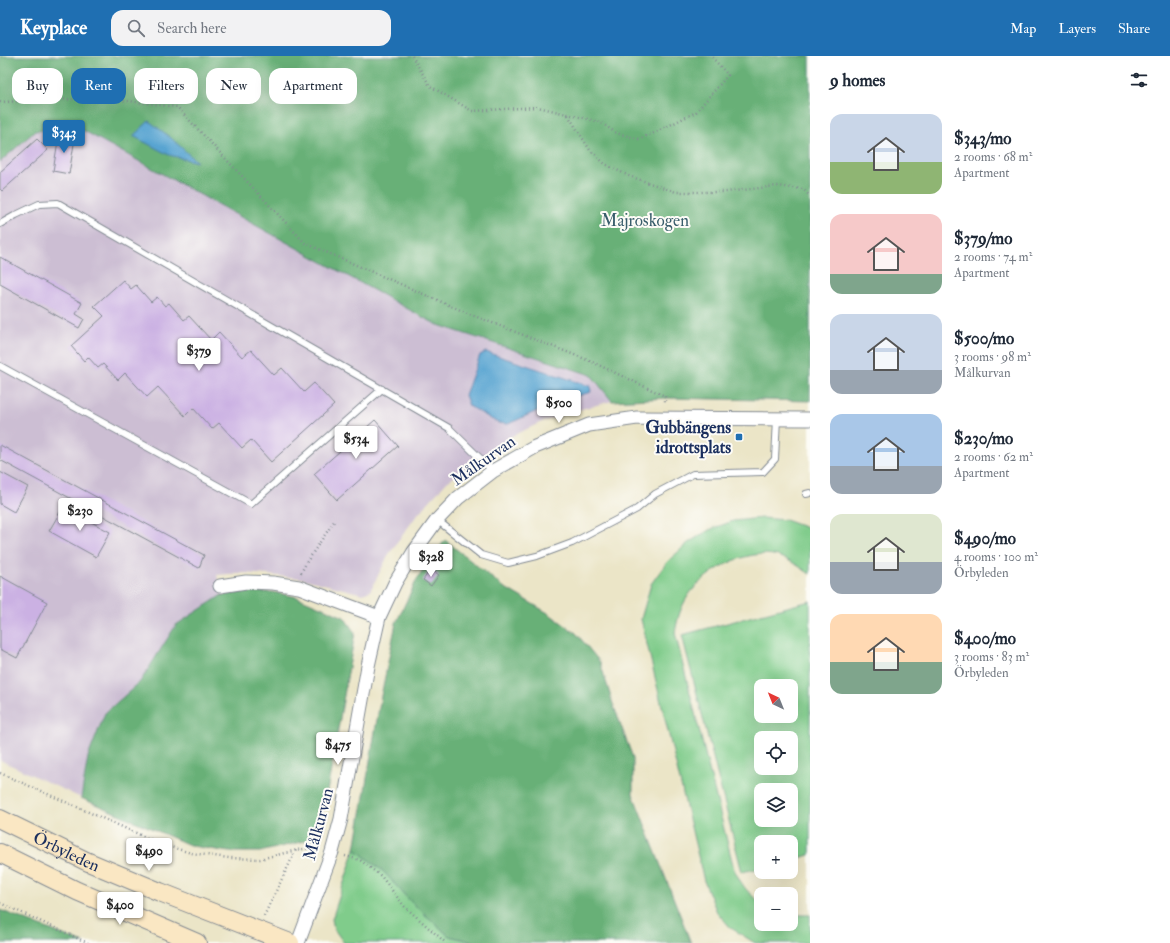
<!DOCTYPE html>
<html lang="en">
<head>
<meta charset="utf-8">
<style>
  :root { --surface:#fff; --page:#f2f2f3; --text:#1f2937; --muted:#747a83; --accent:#1f6fb2 }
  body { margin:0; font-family:"IM FELL Double Pica",serif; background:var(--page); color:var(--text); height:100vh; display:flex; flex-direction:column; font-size:15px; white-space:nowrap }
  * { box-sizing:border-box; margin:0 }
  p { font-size:13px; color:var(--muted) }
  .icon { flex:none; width:22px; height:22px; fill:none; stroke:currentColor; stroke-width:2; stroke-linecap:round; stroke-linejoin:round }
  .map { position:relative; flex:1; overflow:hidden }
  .sheet { display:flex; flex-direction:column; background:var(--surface); width:360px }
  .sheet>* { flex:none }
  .banner { position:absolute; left:12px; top:12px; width:380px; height:36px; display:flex; gap:8px }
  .needle { width:26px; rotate:317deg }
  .buttons { position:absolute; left:754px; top:623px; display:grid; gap:8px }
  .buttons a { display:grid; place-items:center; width:44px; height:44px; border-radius:8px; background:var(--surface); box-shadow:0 4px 16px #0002; font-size:20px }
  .price { position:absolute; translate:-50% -34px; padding:0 9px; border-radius:4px; background:#fff; color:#222; font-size:13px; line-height:26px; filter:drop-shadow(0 1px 2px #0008) }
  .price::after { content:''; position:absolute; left:50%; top:24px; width:12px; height:9px; margin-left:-6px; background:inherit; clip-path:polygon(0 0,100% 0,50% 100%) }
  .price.on { background:var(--accent); color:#fff }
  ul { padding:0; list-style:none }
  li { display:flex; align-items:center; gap:12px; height:100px; padding:0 20px }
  li span { display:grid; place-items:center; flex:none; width:112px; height:80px; border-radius:12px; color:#555 }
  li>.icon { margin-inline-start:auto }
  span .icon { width:48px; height:48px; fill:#fffc; stroke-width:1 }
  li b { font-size:17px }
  h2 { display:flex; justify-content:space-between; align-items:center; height:48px; padding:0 20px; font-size:17px }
  .pill { padding:0 14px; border-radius:12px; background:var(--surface); box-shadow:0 4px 16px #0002; font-size:14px; line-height:36px }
  .pill.on { background:var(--accent); color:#fff }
  header { display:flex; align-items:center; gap:24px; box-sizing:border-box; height:56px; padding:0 20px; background:var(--accent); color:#fff }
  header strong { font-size:19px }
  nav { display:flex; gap:22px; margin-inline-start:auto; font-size:14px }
  .search { width:280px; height:36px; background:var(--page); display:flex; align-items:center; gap:10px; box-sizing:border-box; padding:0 14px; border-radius:12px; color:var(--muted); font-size:15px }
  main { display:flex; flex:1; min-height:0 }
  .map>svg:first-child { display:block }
  .industrial { fill:#ccbed3 }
  .green { fill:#80cc8b; stroke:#4e7e74; fill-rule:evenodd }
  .forest { fill:#68b077; stroke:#42706a }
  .water { fill:#59a4d1; stroke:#3a6a98 }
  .building { fill:#cbb1e3 }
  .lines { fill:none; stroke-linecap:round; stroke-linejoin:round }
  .lane-casing { stroke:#838a92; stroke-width:8 }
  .street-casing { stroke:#838a92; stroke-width:15 }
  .secondary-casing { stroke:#838a92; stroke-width:20 }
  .path { stroke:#838a92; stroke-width:2.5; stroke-dasharray:1 3; stroke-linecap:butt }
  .lane { stroke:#fff; stroke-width:6 }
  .street { stroke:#fff; stroke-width:13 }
  .secondary { stroke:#fae7c3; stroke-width:18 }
  .poi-dot { fill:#1f6fb2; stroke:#fdfcf7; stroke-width:1.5 }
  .labels { text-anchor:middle; stroke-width:4; stroke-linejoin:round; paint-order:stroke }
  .park-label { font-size:17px; fill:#395e6c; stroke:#fdfcf7 }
  .poi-label { font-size:17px; font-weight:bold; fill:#1b2f5e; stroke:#fdfcf7; text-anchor:end }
  .street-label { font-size:17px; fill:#1b2f5e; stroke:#fdfcf7 }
</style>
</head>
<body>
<header>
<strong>Keyplace</strong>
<div class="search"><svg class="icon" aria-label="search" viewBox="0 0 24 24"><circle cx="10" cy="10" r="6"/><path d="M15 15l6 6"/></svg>Search here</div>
<nav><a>Map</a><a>Layers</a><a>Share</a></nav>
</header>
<main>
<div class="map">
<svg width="810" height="887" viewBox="0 0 810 887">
  <rect width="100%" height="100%" fill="#fdfcf7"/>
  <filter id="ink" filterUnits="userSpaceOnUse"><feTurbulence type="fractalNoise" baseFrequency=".025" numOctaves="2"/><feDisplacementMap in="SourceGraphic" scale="8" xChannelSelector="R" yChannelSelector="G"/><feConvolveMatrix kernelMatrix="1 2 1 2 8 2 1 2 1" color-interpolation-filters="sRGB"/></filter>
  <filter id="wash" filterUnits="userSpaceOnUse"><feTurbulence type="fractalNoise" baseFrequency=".012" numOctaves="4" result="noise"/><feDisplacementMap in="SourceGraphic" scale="16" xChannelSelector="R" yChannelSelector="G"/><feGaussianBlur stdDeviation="0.9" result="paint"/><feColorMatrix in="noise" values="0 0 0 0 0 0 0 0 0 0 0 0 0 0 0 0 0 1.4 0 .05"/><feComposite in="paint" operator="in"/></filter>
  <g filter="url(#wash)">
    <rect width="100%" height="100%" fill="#ebe5c7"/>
    <path class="industrial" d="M77 71 426 263 438 269 591 319 612 345 574 355 544 365 512 380 447 426 417 459 389 498 370 535 363 538 300 522 246 517 217 519 222 539 176 569 140 626 105 657 88 701 81 742 0 704V106L35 75Z"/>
    <path class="green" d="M762 462 785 464 810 473V518C800 511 790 504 778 500 746 491 700 517 685 545 679 556 677 566 675 577L734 813C740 826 748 839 761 846V868H791V859H810V887H755L731 872 717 856 704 825 641 563 651 528 667 506 688 487 709 474 733 465Z
      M810 545V799L791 804V786H761V812L742 816 682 579ZM761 630H791V660H761ZM761 682H791V712H761ZM761 734H791V764H761Z
      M355 793 384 816 410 845 449 880 478 887H344L334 873 332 863Z"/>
    <path class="forest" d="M0 0H810V345L668 342 612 345 591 319 438 269 426 263 77 71 35 75 0 106Z
      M445 484 502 530 548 557 576 577 600 606 613 648 633 702V738L691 887H478L449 880 410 845 384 816 355 793 381 640 396 567 417 523Z
      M246 536H273L297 541 344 561 355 577 327 736 313 783 260 796H229L192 790 81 742 88 701 105 657 140 626 176 569 222 539Z
      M0 854 84 887H0Z"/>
    <path class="water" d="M149 65 171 82 197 106 169 99 133 80Z
      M486 296 590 330 591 336 557 346 508 368 498 367 469 350 465 339 480 299Z"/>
    <g id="blocks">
      <path class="building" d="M59 79 75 82 69 118 53 115Z
        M37 83 48 94 2 135 0 133V116Z
        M0 201 82 247 76 258 84 263 79 272 0 228Z
        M123 224 131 233 136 229 151 246 157 241 165 250 169 247 184 264 189 260 211 284 219 276 242 301 251 294 274 319 282 312 304 336 314 327 334 349 271 406 251 384 242 392 219 367 212 373 193 352 185 360 158 331 147 341 125 317 118 324 103 308 98 312 88 301 84 305 71 290 104 260 94 250Z
        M375 364 398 390 337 444 314 418Z
        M0 389 204 499 199 512 0 404Z
        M0 416 28 431 14 456 0 448Z
        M63 451 110 476 96 501 49 475Z
        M431 513 439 519 431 530 423 524Z
        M0 520 47 546 17 602 0 593Z"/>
    </g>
  </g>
  <g filter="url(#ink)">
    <use href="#blocks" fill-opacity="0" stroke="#838a92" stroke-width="1"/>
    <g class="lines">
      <g class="lane-casing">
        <path id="lane" d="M0 168 16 159 39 148 58 147 449 372 493 415
          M0 310 251 448 382 333
          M806 438 810 437
          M437 464 481 499 508 507 537 500 572 487 637 453 655 438 693 418 763 416 775 403 777 362"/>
      </g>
      <g class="street-casing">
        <path id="street" d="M220 530 246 526 273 527 299 531 379 561
          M298 887 332 796 341 763 368 610 379 561 395 527 413 497 437 464 458 442 493 415 535 391 589 369 637 362 810 363"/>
      </g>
      <g class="secondary-casing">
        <g id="secondary">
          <path id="s1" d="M0 763 86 805 160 836 290 887"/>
          <path d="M0 797 77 835 197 887"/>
        </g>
      </g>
      <path class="path" d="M412 0 430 30 472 55 538 51 600 66 616 77 639 83 654 77 696 56 728 19 711 0
        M0 46 104 42 177 51 305 187 472 259 590 305 665 340V348
        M568 59 590 94 605 108 629 120 676 136H726L777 130 803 133 810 140
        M301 517 306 507 335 464
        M0 717 161 788 191 797 229 802 260 803 297 794 311 792 317 793
        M345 800 360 804 381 820 404 850 446 887
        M0 847 88 887
        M264 860 296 794"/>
      <use href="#lane" class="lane"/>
      <use href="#street" class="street"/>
      <use href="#secondary" class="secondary"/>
    </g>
  </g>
  <rect class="poi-dot" x="735" y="377" width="8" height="8" rx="2"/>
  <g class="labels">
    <g class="park-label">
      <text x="645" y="170">Majroskogen</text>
    </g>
    <g class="poi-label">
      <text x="731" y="377">Gubbängens<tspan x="731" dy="20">idrottsplats</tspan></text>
    </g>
    <g class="street-label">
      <text transform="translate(483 404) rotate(-35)" y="6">Målkurvan</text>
      <text transform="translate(318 768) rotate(-75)" y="6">Målkurvan</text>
      <text dy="6" stroke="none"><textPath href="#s1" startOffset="74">Örbyleden</textPath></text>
    </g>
  </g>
</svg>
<div class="buttons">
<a><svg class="needle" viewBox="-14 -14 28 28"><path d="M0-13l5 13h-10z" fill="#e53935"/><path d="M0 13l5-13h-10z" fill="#747a83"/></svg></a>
<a><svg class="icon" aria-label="locate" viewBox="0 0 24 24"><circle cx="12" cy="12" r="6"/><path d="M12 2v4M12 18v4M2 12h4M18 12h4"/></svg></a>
<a><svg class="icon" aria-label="layers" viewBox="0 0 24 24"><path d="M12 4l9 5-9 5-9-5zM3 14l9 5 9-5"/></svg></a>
<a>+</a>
<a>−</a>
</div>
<b class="price on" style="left:64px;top:98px">$343</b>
<b class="price" style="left:199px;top:316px">$379</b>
<b class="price" style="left:559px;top:368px">$500</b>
<b class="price" style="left:356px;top:404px">$534</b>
<b class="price" style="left:80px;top:476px">$230</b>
<b class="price" style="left:431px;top:522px">$328</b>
<b class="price" style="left:338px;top:710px">$475</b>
<b class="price" style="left:149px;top:816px">$490</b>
<b class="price" style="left:120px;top:870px">$400</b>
<div class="banner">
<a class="pill">Buy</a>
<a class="pill on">Rent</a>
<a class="pill">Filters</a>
<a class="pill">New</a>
<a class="pill">Apartment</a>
</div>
</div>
<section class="sheet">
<h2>9 homes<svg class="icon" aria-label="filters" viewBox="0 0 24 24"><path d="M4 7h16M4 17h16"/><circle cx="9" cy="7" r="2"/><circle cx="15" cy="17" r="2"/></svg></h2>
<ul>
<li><span style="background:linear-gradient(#c9d6e8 60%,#8fb573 0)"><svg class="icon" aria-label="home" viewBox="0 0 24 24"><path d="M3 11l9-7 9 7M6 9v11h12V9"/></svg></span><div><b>$343/mo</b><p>2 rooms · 68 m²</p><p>Apartment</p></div></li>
<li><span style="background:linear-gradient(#f6c9c9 75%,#7fa58c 0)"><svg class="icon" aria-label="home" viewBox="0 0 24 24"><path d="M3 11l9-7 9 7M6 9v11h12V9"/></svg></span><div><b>$379/mo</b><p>2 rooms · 74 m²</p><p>Apartment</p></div></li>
<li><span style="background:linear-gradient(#c9d6e8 70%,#9aa5b1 0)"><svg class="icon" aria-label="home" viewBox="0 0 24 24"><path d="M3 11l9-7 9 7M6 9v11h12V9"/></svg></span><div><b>$500/mo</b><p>3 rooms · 98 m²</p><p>Målkurvan</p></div></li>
<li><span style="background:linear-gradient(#a9c7e8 65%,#9aa5b1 0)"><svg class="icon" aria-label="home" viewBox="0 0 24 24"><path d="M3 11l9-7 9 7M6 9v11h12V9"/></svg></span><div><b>$230/mo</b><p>2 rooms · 62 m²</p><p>Apartment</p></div></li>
<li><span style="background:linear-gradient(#dfe7d0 60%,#9aa5b1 0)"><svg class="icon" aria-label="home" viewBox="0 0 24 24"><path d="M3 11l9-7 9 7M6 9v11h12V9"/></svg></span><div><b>$490/mo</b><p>4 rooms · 100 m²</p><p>Örbyleden</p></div></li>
<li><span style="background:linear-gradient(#ffd9b3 60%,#7fa58c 0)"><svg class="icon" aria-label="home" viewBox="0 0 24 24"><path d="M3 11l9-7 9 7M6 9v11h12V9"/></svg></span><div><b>$400/mo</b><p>3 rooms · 83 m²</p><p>Örbyleden</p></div></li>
</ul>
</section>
</main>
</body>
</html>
